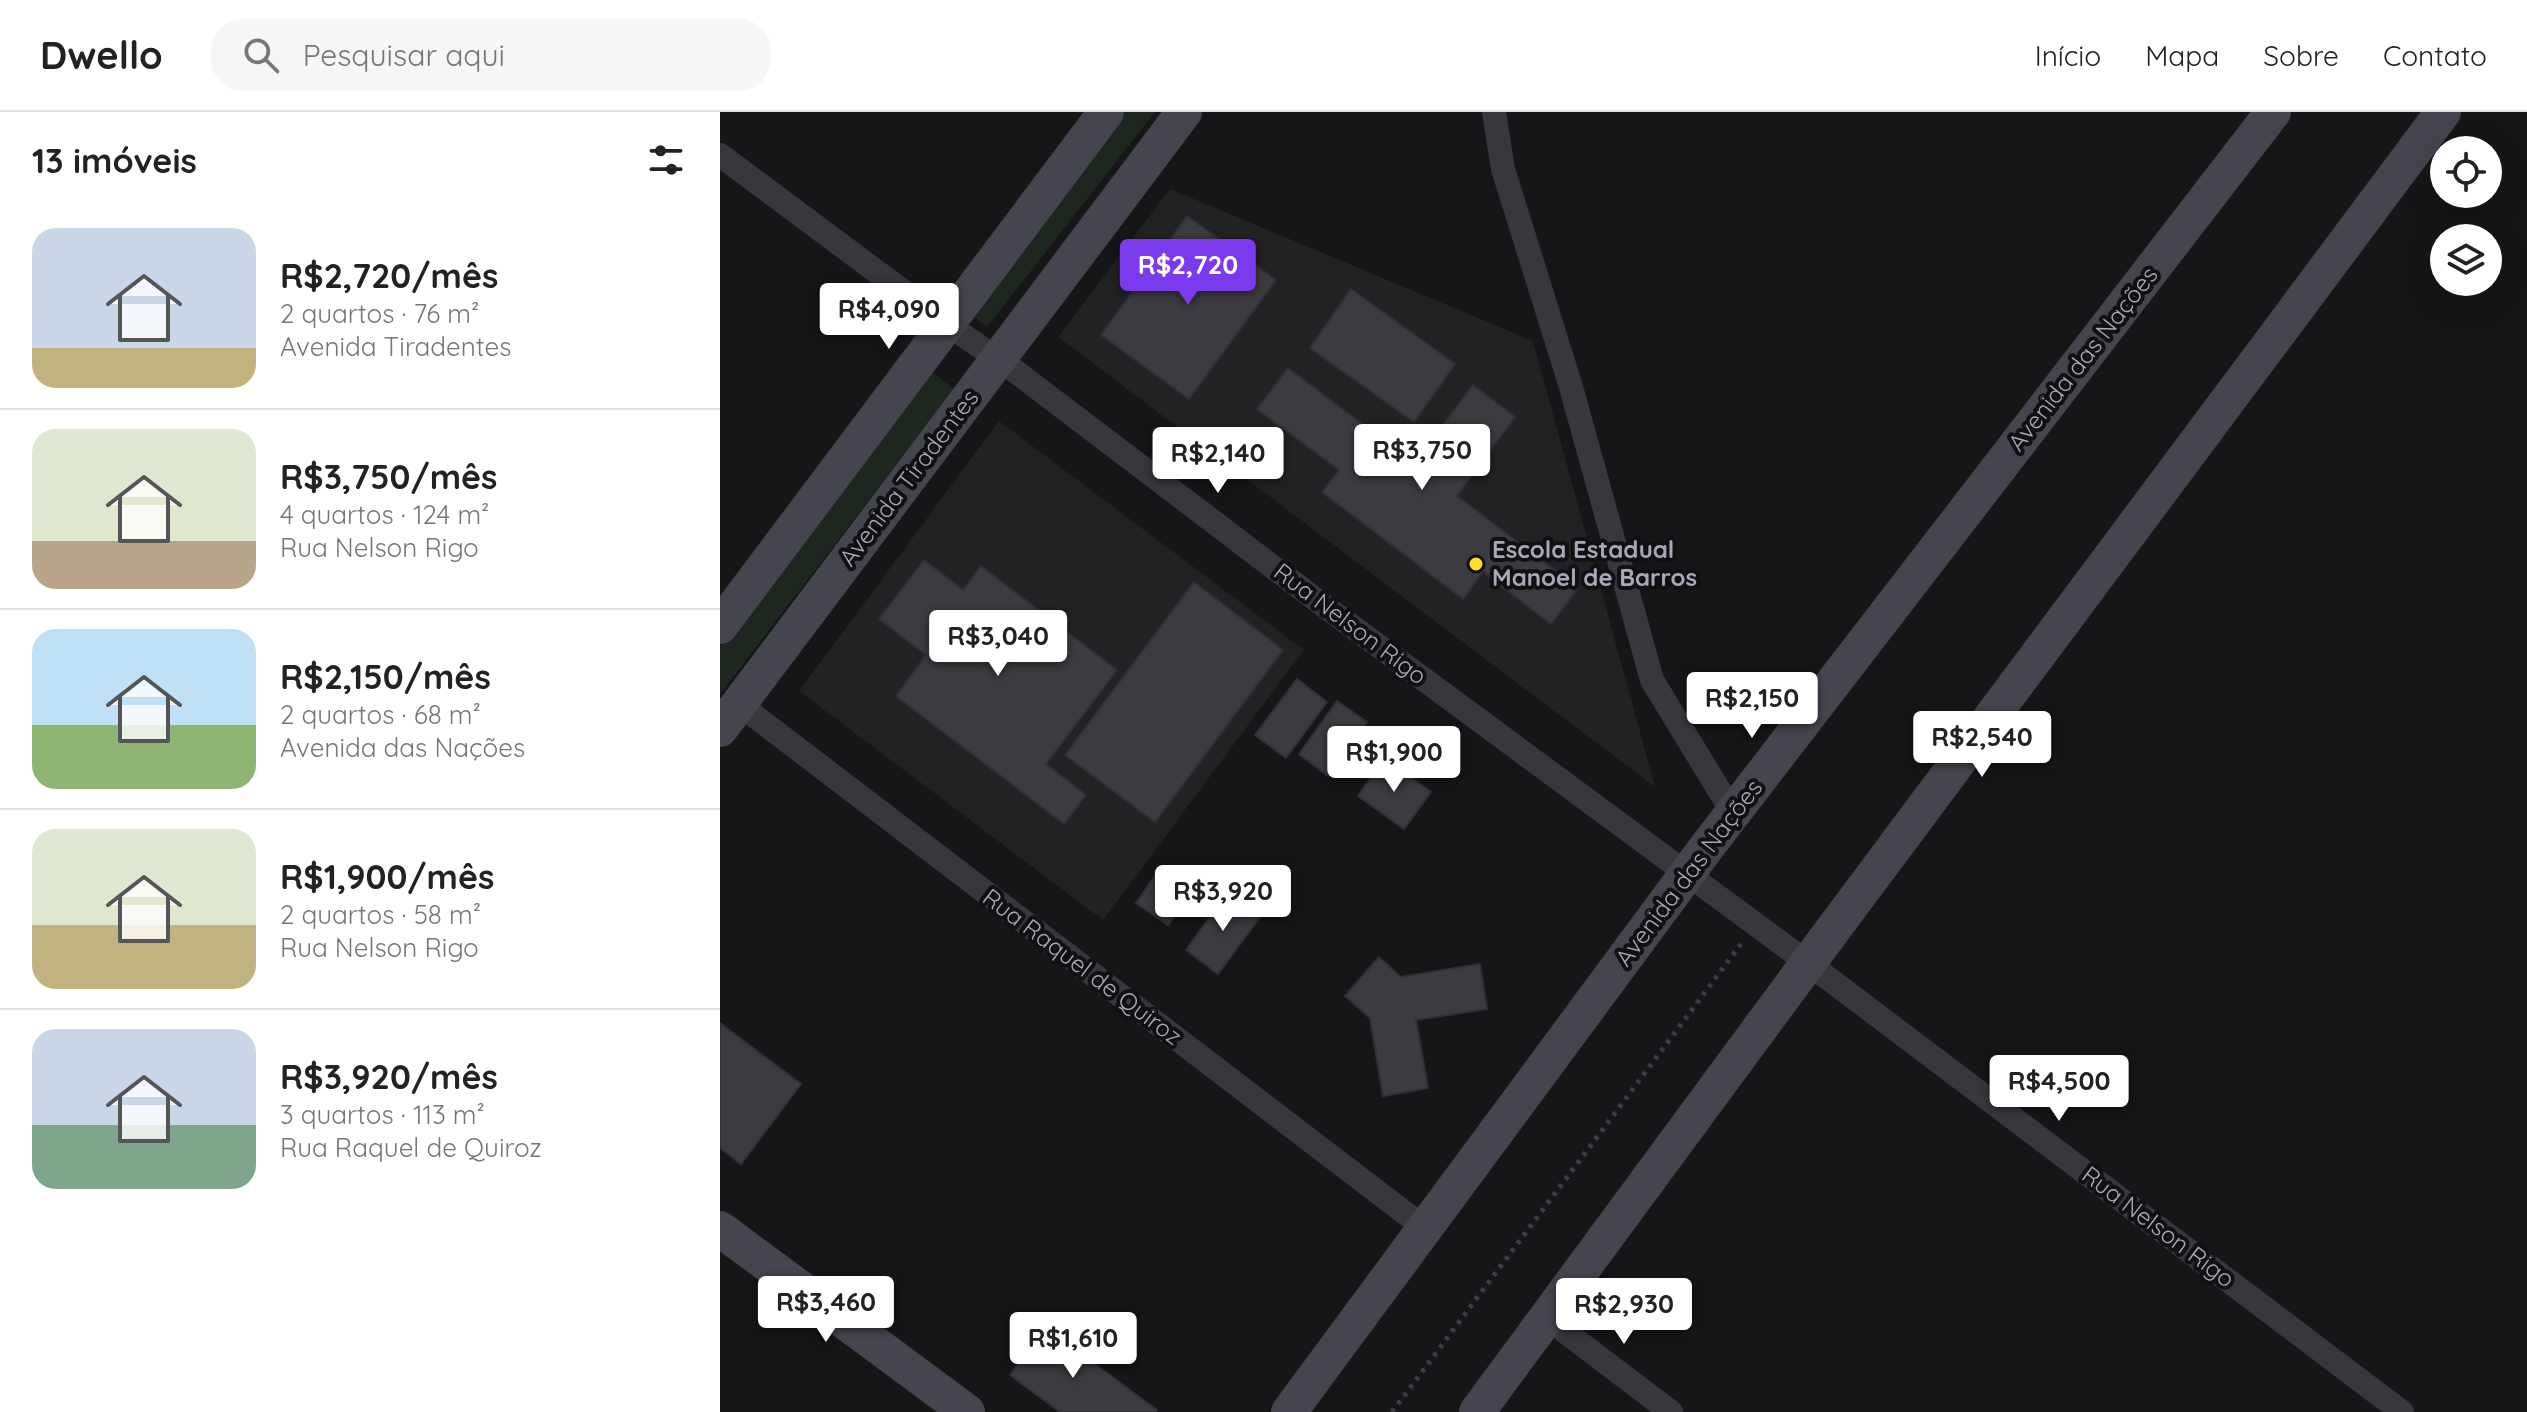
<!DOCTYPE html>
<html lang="pt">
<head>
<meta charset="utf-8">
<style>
  :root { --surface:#fff; --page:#f6f6f6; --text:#222; --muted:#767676; --line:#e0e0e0; --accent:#7c3aed }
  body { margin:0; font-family:Quicksand,sans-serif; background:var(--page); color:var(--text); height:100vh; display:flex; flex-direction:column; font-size:30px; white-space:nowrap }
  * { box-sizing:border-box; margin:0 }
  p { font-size:26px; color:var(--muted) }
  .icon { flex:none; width:44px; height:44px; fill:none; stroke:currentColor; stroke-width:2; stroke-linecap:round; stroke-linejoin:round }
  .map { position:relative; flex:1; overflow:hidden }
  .details { display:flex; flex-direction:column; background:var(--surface); width:720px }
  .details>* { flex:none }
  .fabs { position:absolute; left:1710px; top:24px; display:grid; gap:16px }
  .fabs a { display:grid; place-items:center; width:72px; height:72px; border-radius:50%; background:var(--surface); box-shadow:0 8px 32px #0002; font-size:40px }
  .price { position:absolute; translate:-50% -68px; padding:0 18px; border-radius:8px; background:#fff; color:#222; font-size:26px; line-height:52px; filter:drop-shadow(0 2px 4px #0008) }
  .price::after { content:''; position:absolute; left:50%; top:48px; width:24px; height:18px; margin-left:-12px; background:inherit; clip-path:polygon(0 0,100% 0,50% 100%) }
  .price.selected { background:var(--accent); color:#fff }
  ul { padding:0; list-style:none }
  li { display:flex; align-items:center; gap:24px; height:200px; padding:0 32px }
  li+li { border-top:2px solid var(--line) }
  li span { display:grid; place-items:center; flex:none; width:224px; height:160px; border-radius:24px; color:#555 }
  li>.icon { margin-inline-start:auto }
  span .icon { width:96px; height:96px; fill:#fffc; stroke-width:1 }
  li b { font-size:34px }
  h2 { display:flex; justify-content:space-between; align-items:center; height:96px; padding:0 32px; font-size:34px }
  header { display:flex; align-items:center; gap:48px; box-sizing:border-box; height:112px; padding:0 40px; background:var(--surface); border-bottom:2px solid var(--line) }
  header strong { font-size:38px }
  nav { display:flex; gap:44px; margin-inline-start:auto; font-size:28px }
  .search { width:560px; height:72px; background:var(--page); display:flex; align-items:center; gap:20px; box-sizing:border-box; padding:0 28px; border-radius:32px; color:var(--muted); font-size:30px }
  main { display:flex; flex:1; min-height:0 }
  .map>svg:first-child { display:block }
  .built { fill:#222225 }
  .green { fill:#1d2720 }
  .building { fill:#3b3b40; stroke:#313034; stroke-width:2 }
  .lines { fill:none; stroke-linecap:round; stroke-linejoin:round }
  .path { stroke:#3c3d45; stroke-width:5; stroke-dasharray:4 6; stroke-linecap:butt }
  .street { stroke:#37373e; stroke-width:24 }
  .secondary { stroke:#44454e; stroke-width:36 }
  .poi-dot { fill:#ffdc27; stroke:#111113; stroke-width:3 }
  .labels { text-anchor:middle; stroke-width:8; stroke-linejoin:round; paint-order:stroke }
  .street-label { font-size:24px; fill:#a7a9ba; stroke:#111113 }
  .poi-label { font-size:24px; font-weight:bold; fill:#a7a9ba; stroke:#111113; text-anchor:start }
</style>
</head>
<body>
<header>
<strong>Dwello</strong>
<div class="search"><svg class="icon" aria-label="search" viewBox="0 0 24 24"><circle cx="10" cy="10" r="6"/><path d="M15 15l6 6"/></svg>Pesquisar aqui</div>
<nav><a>Início</a><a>Mapa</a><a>Sobre</a><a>Contato</a></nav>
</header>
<main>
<section class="details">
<h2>13 imóveis<svg class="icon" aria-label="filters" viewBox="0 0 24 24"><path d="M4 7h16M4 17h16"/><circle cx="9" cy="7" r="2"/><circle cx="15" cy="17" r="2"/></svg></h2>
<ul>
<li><span style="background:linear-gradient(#c9d6e8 75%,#c2b280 0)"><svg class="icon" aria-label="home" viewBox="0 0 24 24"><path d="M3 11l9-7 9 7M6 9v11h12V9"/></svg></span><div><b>R$2,720/mês</b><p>2 quartos · 76 m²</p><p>Avenida Tiradentes</p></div></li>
<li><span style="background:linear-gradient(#dfe7d0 70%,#b9a48a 0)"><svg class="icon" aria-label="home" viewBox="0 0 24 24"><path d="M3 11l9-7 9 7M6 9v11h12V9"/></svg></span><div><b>R$3,750/mês</b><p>4 quartos · 124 m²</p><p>Rua Nelson Rigo</p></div></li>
<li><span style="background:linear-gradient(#bfe0f5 60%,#8fb573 0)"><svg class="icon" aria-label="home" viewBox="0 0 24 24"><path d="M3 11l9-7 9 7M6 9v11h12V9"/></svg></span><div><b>R$2,150/mês</b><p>2 quartos · 68 m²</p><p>Avenida das Nações</p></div></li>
<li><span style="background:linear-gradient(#dfe7d0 60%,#c2b280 0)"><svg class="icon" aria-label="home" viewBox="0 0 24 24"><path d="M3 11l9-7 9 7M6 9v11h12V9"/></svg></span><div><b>R$1,900/mês</b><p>2 quartos · 58 m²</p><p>Rua Nelson Rigo</p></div></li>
<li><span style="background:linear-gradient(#c9d6e8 60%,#7fa58c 0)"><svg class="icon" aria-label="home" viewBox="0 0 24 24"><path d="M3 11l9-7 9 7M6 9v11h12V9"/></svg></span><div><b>R$3,920/mês</b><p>3 quartos · 113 m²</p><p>Rua Raquel de Quiroz</p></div></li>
</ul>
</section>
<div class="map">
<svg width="1807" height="1300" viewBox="0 0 1807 1300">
  <rect width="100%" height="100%" fill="#161618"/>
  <path class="built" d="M450 77 813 229 935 675 338 225Z
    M279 309 584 538 383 808 79 579Z"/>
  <path class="green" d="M400 0H435L267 215 246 198Z
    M208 257 234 277 0 582V535Z"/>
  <path class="building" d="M467 104 556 168 469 287 381 223Z
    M631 177 735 252 694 310 590 236Z
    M568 256 694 351 753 273 795 305 737 384 858 476 831 512 763 460 743 487 602 380 619 358 537 297Z
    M204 448 243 478 261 454 397 558 326 652 366 683 344 712 176 584 206 543 159 507Z
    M474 470 563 538 435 710 345 643Z
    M577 567 607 590 566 646 535 623Z
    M617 589 647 610 608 664 579 642Z
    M664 646 711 680 684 717 638 684Z
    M439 758 471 781 448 813 416 791Z
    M508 780 540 805 498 862 466 838Z
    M659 845 681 865 760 852 767 897 696 908 708 976 663 984 650 906 625 884Z
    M0 911 81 972 21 1052 0 1036Z
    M325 1215 437 1298 436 1300H340L290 1263Z"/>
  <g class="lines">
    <path class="path" d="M672 1300 1021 832"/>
    <path class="street" d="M774 0 783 57 851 275 932 568 1013 701
      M0 43 227 212 295 259 595 487 1088 851 1682 1300
      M19 592 706 1117
      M827 1206 951 1300"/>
    <path class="secondary" d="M0 514 386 0
      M0 617 464 0
      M0 1117 247 1300
      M569 1300 986 736 1553 0
      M757 1300 1088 851 1723 0"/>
  </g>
  <circle class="poi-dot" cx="756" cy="452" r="8"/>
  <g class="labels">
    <g class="street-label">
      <text transform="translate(1363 247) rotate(-52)" y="8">Avenida das Nações</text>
      <text transform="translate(189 366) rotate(-53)" y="8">Avenida Tiradentes</text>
      <text transform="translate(630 512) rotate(37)" y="8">Rua Nelson Rigo</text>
      <text transform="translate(969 761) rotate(-53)" y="8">Avenida das Nações</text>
      <text transform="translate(362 855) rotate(37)" y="8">Rua Raquel de Quiroz</text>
      <text transform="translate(1438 1115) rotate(37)" y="8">Rua Nelson Rigo</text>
    </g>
    <g class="poi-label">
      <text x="772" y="446">Escola Estadual<tspan x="772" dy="28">Manoel de Barros</tspan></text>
    </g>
  </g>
</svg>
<div class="fabs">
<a><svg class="icon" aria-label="locate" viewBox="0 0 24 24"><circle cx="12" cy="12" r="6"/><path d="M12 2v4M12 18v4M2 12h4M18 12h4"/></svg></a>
<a><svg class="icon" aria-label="layers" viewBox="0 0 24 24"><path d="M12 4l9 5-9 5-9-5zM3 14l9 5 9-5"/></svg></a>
</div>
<b class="price selected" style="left:468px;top:195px">R$2,720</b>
<b class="price" style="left:169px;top:239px">R$4,090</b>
<b class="price" style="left:702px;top:380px">R$3,750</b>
<b class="price" style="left:498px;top:383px">R$2,140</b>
<b class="price" style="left:278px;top:566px">R$3,040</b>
<b class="price" style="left:1032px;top:628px">R$2,150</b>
<b class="price" style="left:1262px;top:667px">R$2,540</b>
<b class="price" style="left:674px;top:682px">R$1,900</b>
<b class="price" style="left:503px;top:821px">R$3,920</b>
<b class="price" style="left:1339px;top:1011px">R$4,500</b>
<b class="price" style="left:106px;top:1232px">R$3,460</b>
<b class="price" style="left:904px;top:1234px">R$2,930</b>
<b class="price" style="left:353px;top:1268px">R$1,610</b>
</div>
</main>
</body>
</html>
